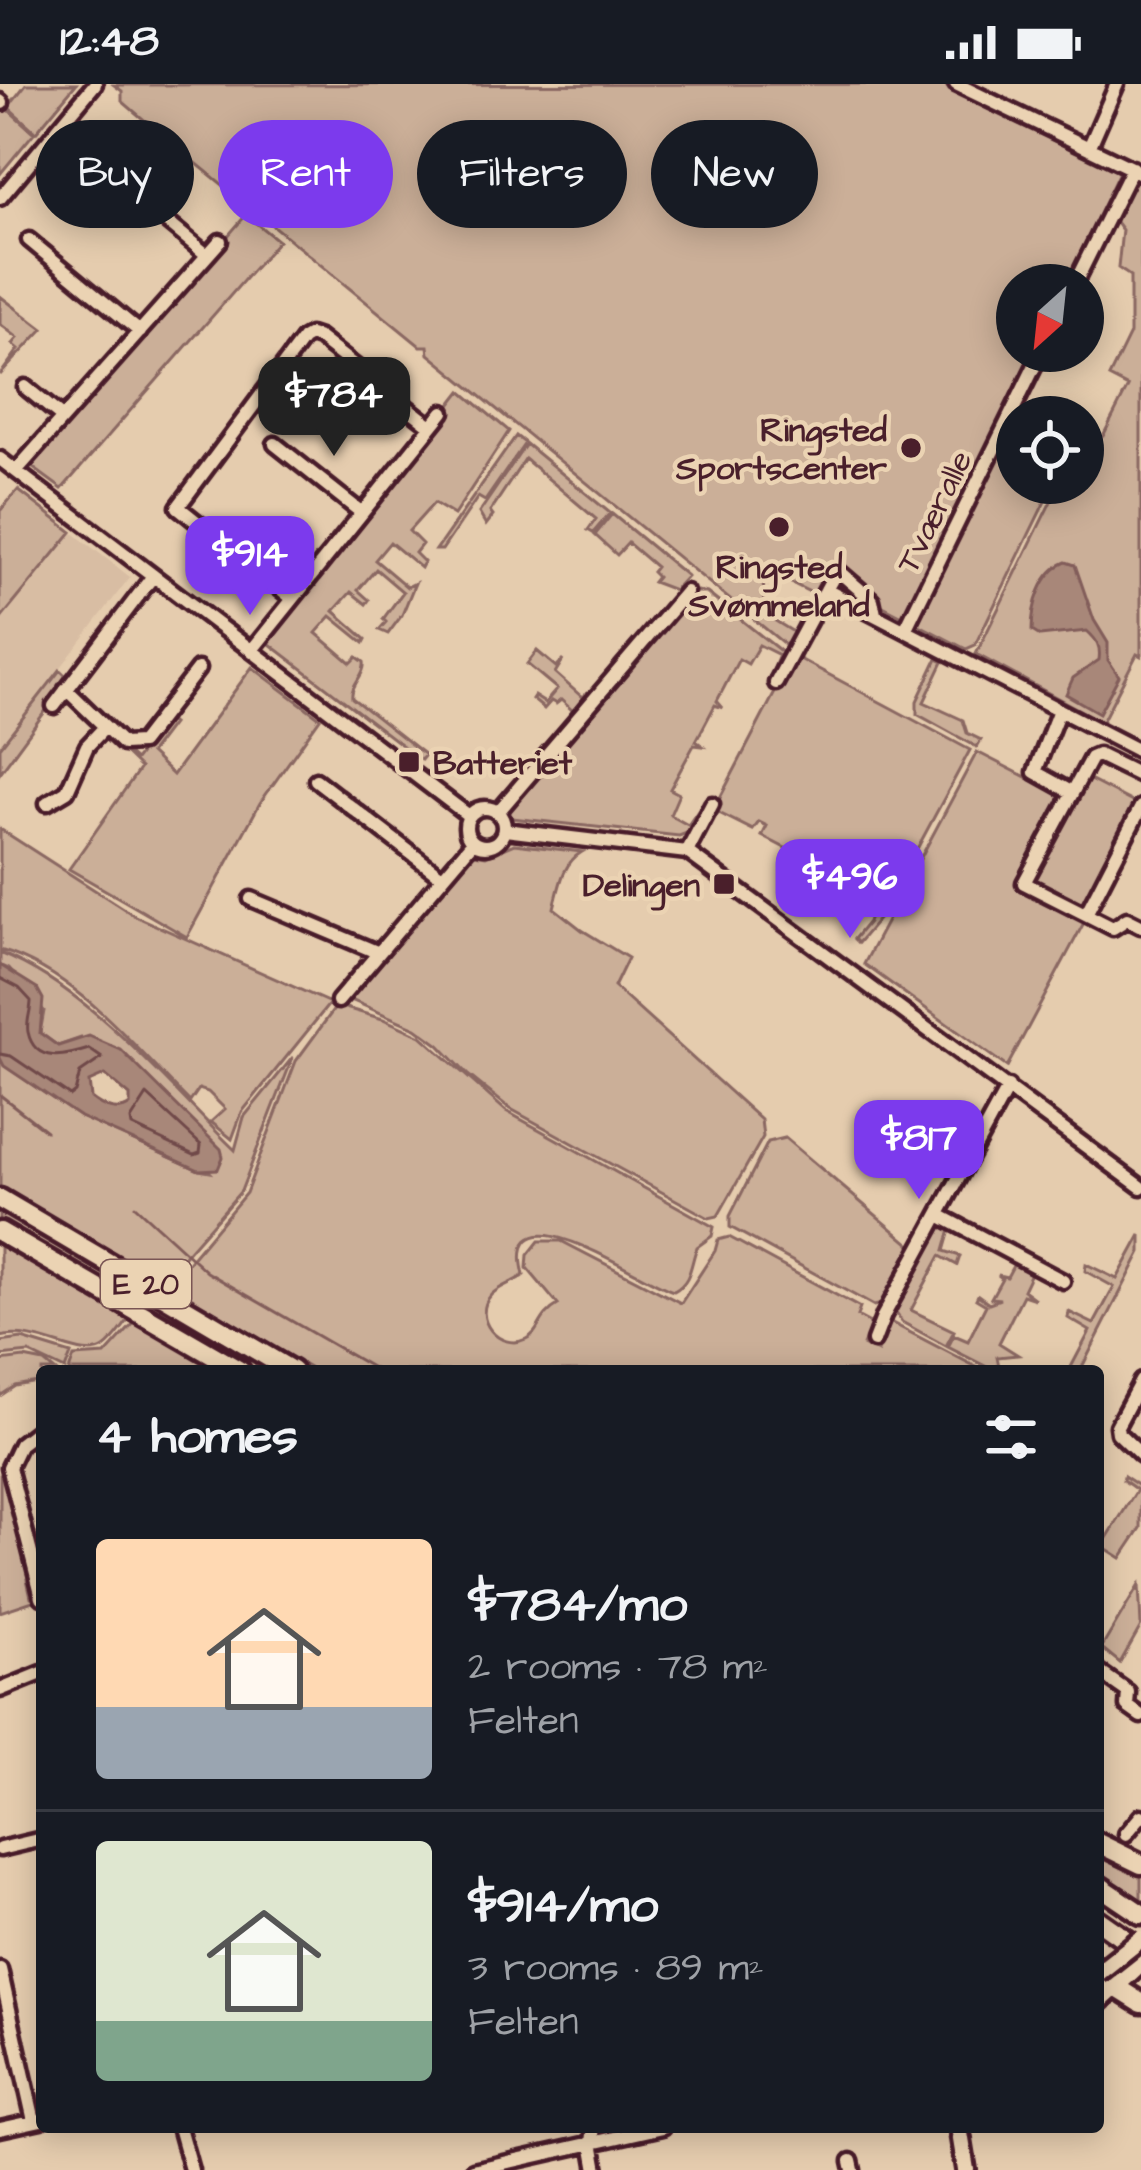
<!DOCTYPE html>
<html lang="en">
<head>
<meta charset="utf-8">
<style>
  :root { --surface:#171b24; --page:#20242c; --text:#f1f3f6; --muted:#9ea1a6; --line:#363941; --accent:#7c3aed }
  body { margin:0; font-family:"Architects Daughter",sans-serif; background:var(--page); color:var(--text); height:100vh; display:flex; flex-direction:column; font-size:45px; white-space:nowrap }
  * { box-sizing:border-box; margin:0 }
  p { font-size:39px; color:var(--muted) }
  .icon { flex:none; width:66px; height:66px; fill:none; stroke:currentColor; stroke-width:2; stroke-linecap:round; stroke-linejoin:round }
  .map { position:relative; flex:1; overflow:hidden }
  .side { position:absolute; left:36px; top:1281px; width:1068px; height:768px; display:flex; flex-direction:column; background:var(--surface); border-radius:12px; box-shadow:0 6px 30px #0003 }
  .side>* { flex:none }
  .guide { position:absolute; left:36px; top:36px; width:1071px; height:108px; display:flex; gap:24px }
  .needle { width:78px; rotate:207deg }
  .fabs { position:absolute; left:996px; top:180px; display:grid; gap:24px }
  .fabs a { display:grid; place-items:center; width:108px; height:108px; border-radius:50%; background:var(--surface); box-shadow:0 6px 30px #0003; font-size:60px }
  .price { position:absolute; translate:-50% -102px; padding:0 27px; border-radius:24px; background:var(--accent); color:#fff; font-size:39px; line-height:78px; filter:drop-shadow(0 3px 6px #0008) }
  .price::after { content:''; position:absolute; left:50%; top:72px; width:36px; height:27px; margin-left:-18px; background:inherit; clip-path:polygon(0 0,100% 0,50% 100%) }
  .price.active { background:#222; color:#fff }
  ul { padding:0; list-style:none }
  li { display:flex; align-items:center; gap:36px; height:300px; padding:0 60px }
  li+li { border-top:3px solid var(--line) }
  li span { display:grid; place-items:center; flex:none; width:336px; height:240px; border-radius:12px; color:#555 }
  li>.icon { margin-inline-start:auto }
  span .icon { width:144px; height:144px; fill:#fffc; stroke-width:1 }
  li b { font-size:51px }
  h2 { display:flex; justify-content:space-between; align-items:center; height:144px; padding:0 60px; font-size:51px }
  .pill { padding:0 42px; border-radius:54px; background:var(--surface); box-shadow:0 6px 30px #0003; font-size:42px; line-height:108px }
  .pill.active { background:var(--accent); color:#fff }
  .status { display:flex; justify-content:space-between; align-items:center; height:84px; padding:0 60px; background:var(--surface); direction:ltr }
  .status svg { height:33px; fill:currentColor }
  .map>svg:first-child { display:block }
  .built { fill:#d8bda3 }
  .green { fill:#cbaf98; stroke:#8a6762; stroke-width:3 }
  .water { fill:#a88779; stroke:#825d5a; stroke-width:3; fill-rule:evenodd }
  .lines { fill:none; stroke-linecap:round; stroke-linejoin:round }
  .shore { stroke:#70494a; stroke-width:3 }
  .stream { stroke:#825d5a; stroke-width:3 }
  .minor-casing { stroke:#4a1f2b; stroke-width:21 }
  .major-casing { stroke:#4a1f2b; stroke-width:26 }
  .highway-casing { stroke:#4a1f2b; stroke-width:27 }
  .minor { stroke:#ebd3b3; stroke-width:12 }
  .major { stroke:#ebd3b3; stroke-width:16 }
  .highway { stroke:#ebd3b3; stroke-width:18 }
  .major-bridge-casing { stroke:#4a1f2b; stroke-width:26; stroke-linecap:butt }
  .major-bridge { stroke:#ebd3b3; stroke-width:16 }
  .poi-dot { fill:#4a1f2b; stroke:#ebd3b3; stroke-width:4.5 }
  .labels { text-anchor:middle; stroke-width:9; stroke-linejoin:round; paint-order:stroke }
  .shield { fill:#ebd3b3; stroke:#7a5554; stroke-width:3 }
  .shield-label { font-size:30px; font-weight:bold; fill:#4a1f2b }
  .poi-label { font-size:33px; font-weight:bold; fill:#4a1f2b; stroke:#ebd3b3; text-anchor:end }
  .street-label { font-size:33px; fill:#4a1f2b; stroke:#ebd3b3 }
</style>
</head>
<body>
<div class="status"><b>12:48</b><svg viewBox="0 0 49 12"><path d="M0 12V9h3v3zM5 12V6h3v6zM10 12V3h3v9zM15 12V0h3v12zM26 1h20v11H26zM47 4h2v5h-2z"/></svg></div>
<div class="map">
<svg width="1141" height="2086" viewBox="0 0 1141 2086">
  <rect width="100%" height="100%" fill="#e5ccae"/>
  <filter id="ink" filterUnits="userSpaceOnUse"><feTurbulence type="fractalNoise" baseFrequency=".00833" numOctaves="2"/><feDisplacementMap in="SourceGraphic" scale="24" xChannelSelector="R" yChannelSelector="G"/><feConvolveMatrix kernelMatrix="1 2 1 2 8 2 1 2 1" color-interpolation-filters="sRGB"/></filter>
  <g filter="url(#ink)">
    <path class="built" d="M72 448 130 493 0 663V536Z"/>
    <path class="green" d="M26 0H76L36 48 8 23Z
      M945 0 949 6 1119 88 1065 201H1017V267H1034L1008 321 1030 333H1017V399H1054L975 561 966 565 829 494 818 512 763 485 764 530 795 549 788 561 783 559 429 270 428 262H420L163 52 122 17V7L114 1Z
      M4 22 34 49 0 90V27Z
      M1137 97 1141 99V572L1137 570 1102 638 976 570 1060 399H1083V354L1103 352 1128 303 1109 293 1130 250V192L1118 184 1122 146 1113 134 1132 99Z
      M246 131 278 157 62 405 32 383 31 379Z
      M0 212 43 245 0 291 19 265 13 260 18 254 0 240Z
      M461 307 509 347 454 431 434 419 409 447 422 460 415 469 424 478 421 484 390 458 375 476 407 503 415 499 402 531 388 550 379 546 386 538 383 535 403 508 376 485 358 506 369 516 366 520 351 508 334 527 366 555 364 559 331 532 316 549 351 579 357 573 364 578C366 591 350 600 352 614L425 671 421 676 266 557Z
      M516 352 525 359 485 417 478 413 442 466H436Z
      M526 360 610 429 593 449 588 446 596 435 525 375 490 428 493 432 486 441 479 429Z
      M18 406 72 448 0 536V427Z
      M612 430 687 492 674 506 653 498 657 493 652 488 656 483 628 459 617 471 595 451Z
      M697 507 707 509 783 569 771 591 779 571 759 561 748 580 739 575 717 617 723 624 715 621 696 657 703 662 694 661 670 705 679 710 670 731 688 741 702 721 687 749 679 752 512 734 508 723 690 508Z
      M537 567 556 583 563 576 555 589 582 613 588 607 573 627 561 616 556 620 551 617 544 625 532 615 534 612 545 619 557 605 527 580Z
      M794 572 970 666 881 832 858 859 854 855 868 838 874 819 852 803 835 798 839 783 828 778 824 784 762 752 767 742 759 738 753 746 719 729 718 724 710 733Z
      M937 575 943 578 924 618 963 636 967 649 981 656 977 663 917 630V617Z
      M252 583 320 634 260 719 187 853 69 785 140 684 111 656H102L89 668 102 654H111L135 676 166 635 172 640 150 669 173 691Z
      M60 586 69 595 0 689V663Z
      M977 668 1065 713 1020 798 1087 833 1007 983 864 880Z
      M1084 693 1138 721 1086 820 1080 822 1036 799 1033 793Z
      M0 745 135 832 330 919 242 1028 232 1055 211 1038 225 1025 208 1008 199 1005 190 1018C134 963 78 889 0 866Z
      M514 760 582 768C563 779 560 800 554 824L582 846 628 874 614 903 761 1036 763 1053 718 1132 709 1134 509 1024 468 991 439 961 416 944 346 914 468 769 486 772Z
      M0 869C89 904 166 999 235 1066L244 1033 293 973 241 1107 162 1197 0 1104V974L5 982 80 1033 199 1086 210 1088 81 954 58 962 40 949 44 927 9 885 0 881Z
      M342 923 383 935 421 952 506 1027 714 1143 712 1152 697 1163C690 1181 692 1197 674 1207 648 1202 500 1095 524 1191 515 1198 499 1202 491 1211 471 1234 499 1268 526 1255 541 1248 538 1232 558 1221L527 1184 528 1171 539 1157H561L681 1219 715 1167 718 1156 729 1153 860 1224 857 1232 870 1239 876 1233 863 1261 878 1268 888 1237 984 1287H314L169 1201 246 1109 296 977 335 924Z
      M785 1054 916 1165 886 1219 874 1222 730 1143V1132L768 1058Z
      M0 1122 152 1209 142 1222 0 1141Z
      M942 1138 958 1147 950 1146 944 1167 960 1172 957 1181 940 1172 911 1226 954 1247 946 1262 902 1238 894 1226Z
      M1141 1151V1168L1080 1287H1069L1090 1247 1068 1234 1069 1228 1094 1240 1114 1203 1085 1187 1086 1180 1117 1195Z
      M0 1159 130 1234C122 1244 114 1257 104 1264 83 1279 38 1243 0 1253Z
      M1009 1172 1033 1185 1023 1206 1035 1215 1023 1211 999 1259 1018 1271 997 1273 1000 1287H995L948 1263 954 1251 968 1257 986 1221 976 1215 978 1211 989 1219 1000 1215 991 1214 1002 1194 998 1191 1007 1193 1014 1180 1008 1176Z
      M157 1213 283 1287H251L147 1225Z
      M136 1237 219 1287H69L74 1273 105 1271Z
      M22 1255 71 1270 65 1286 29 1269 0 1272V1258Z
      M24 1274 44 1278 55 1287H42V1297L15 1302 0 1312V1277Z
      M0 1391 7 1395 32 1493 27 1495 31 1513 39 1515 0 1528Z
      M1124 1392 1141 1403V1444L1121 1474 1102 1462 1137 1406 1123 1396Z
      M1139 1501 1141 1542 1120 1579 1098 1561 1102 1563Z
      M1098 1762 1141 1785V1819L1098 1789Z"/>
    <path class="water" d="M1066 478 1075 481 1094 536 1108 559V576L1119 592 1099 629 1066 610 1073 594 1099 576C1101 562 1097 556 1087 547L1040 552 1032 547C1032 522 1041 488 1066 478Z
      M0 881 37 904 43 915 40 949 58 962 89 952 121 966 221 1065 223 1073 218 1085 199 1086 80 1033 4 982 0 974ZM105 991 130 1012V1021C118 1030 102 1023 91 1014L89 998Z"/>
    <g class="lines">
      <path class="shore" d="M0 894 19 904 31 917C31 927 26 938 28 948 35 981 67 972 89 965L102 974 80 989 75 1008 70 1012 11 972 0 970
        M147 1011 201 1061 200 1069 194 1071 132 1042 131 1036Z"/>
      <path class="stream" d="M0 1011 46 1047
        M135 1122 207 1188 378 1287"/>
      <g class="minor-casing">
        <path id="minor" d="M956 0 1141 89
          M0 17 2 19
          M1089 64 1117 0
          M97 80 207 171
          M0 114 95 0
          M29 156 140 248
          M1074 201 1132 84
          M25 303 63 334
          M275 360 362 429
          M0 375 469 732
          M16 387 220 157
          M293 515 178 423 303 255 310 251 319 254 431 342
          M875 530 872 516 837 486 826 506 1141 668
          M905 546 1042 267
          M252 566 443 328
          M776 599 826 506
          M66 605 123 660 141 659 198 585
          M54 622 153 492
          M1059 626 1035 688 1071 708
          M1141 692 1098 671 1091 674 1024 799 1113 844 1127 835 1141 842
          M316 696 442 793
          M47 719 67 707 87 662 105 643
          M466 743a19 19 0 1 1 38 0a19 19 0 1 1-38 0Z
          M498 728 686 508
          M505 746 687 768 1141 1103
          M687 768 712 720
          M251 815 379 869
          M1086 830 1141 723
          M338 917 473 758
          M939 1131 1063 1197
          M874 1257 884 1231 1008 1003
          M1141 1297 1117 1342 1118 1349 1141 1371
          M42 1343 20 1360 9 1383 42 1513
          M1098 1587 1128 1608 1127 1622 1141 1632
          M0 1606 42 1589
          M1126 1750 1141 1732
          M0 1765 42 1755
          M0 1885 34 2037
          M179 2043 191 2086
          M594 2043 592 2058 597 2086
          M0 2045 41 2036
          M851 2077 853 2086
          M473 2086 663 2043"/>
      </g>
      <g class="major-casing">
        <path id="major" d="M1098 1919 1141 1879
          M959 2043 966 2086"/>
      </g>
      <g class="highway-casing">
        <path id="highway" d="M0 1115 292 1287
          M0 1148 240 1287
          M1098 1759 1141 1780
          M1098 1801 1141 1830
          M1098 1836 1141 1866
          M1098 1892 1141 1919"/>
      </g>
      <use href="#minor" class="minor"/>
      <use href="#major" class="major"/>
      <use href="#highway" class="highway"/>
      <g class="major-bridge-casing">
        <path id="major-bridge" d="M1098 1889 1141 1855"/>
      </g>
      <use href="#major-bridge" class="major-bridge"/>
    </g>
  </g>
  <g class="poi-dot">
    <circle cx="911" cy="364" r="12"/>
    <circle cx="779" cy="443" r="12"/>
    <rect x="397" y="666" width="24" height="24" rx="6"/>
    <rect x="712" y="788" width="24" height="24" rx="6"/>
  </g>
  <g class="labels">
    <rect class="shield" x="101" y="1176" width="90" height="48" rx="9"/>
    <g class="shield-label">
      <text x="146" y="1210">E 20</text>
    </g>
    <g class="poi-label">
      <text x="887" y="357">Ringsted<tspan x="887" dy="38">Sportscenter</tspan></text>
      <text x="779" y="494" text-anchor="middle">Ringsted<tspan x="779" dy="38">Svømmeland</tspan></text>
      <text x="433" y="690" text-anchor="start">Batteriet</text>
      <text x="700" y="812">Delingen</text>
    </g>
    <g class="street-label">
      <text transform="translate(933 427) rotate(-64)" y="12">Tværalle</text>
    </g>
  </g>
</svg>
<div class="fabs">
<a><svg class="needle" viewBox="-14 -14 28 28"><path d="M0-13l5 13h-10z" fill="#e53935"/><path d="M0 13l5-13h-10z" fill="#9ea1a6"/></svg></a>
<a><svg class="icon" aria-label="locate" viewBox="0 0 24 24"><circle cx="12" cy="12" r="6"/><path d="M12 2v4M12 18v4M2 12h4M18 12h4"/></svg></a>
</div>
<b class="price active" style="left:334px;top:375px">$784</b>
<b class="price" style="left:250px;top:534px">$914</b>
<b class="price" style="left:850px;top:857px">$496</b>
<b class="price" style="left:919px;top:1118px">$817</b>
<div class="guide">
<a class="pill">Buy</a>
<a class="pill active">Rent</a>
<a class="pill">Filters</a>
<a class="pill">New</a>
</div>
<section class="side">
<h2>4 homes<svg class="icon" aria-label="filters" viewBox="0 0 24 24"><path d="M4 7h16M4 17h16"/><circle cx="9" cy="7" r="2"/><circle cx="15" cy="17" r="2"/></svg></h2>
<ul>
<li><span style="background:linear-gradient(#ffd9b3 70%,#9aa5b1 0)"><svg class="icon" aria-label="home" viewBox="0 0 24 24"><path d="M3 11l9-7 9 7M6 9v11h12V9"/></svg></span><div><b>$784/mo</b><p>2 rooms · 78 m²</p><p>Felten</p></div></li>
<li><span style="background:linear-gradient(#dfe7d0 75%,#7fa58c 0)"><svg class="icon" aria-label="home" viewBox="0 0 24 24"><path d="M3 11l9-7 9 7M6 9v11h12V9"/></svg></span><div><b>$914/mo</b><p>3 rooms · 89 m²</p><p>Felten</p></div></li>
</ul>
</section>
</div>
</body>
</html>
